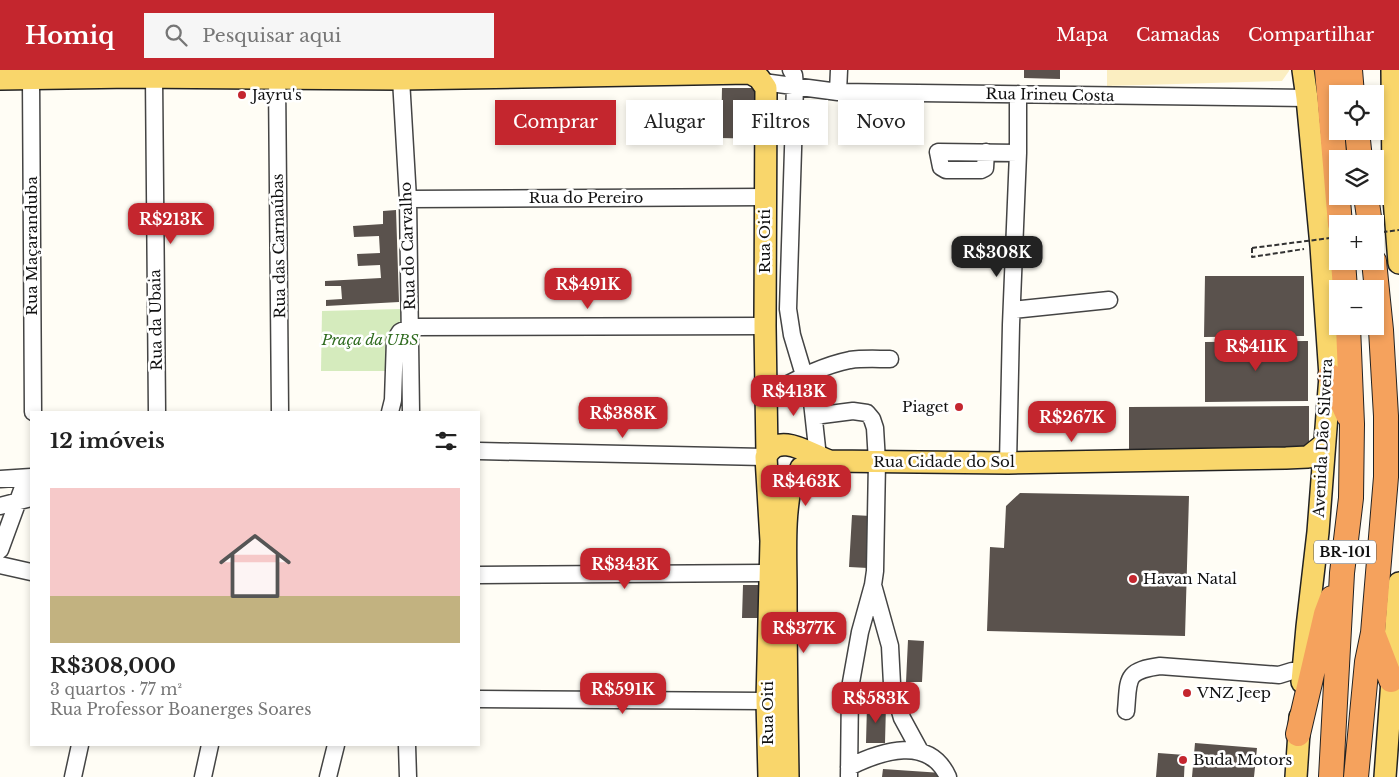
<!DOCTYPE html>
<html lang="pt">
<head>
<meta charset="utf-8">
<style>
  :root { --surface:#fff; --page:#f6f6f6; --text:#222; --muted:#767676; --line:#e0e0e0; --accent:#c4262e }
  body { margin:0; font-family:"Libre Baskerville",serif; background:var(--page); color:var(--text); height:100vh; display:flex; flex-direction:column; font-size:19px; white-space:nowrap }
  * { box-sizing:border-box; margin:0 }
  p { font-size:16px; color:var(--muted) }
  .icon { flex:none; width:28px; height:28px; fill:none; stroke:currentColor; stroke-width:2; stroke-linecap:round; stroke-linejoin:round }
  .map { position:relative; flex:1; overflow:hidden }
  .side { position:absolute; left:30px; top:341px; width:450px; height:335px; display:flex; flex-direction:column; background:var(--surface); border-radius:0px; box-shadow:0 2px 8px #0003 }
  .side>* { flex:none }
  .hud { position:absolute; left:495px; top:30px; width:475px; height:45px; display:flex; gap:10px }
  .controls { position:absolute; left:1329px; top:15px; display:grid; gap:10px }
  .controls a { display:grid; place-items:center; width:55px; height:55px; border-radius:0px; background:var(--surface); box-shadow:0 2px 8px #0003; font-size:25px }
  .price { position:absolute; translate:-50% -42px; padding:0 11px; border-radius:10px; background:var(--accent); color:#fff; font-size:16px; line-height:32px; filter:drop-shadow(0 1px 2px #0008) }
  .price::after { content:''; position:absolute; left:50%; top:30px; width:15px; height:11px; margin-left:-8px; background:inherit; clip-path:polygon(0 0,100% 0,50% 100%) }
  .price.selected { background:#222; color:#fff }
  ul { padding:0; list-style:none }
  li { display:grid; align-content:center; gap:10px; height:265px; padding:0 20px }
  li+li { border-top:1px solid var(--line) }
  li span { display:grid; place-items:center; height:155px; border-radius:0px; color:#555 }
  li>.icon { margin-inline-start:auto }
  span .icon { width:90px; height:90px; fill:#fffc; stroke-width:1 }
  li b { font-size:21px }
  h2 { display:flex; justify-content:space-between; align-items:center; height:60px; padding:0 20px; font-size:21px }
  .tag { padding:0 18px; border-radius:0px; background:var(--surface); box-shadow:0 2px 8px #0003; font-size:18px; line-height:45px }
  .tag.selected { background:var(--accent); color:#fff }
  header { display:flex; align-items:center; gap:30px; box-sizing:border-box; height:70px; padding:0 25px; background:var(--accent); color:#fff }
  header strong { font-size:24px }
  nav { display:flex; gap:28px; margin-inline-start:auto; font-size:18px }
  .search { width:350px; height:45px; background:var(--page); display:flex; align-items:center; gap:12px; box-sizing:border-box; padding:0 18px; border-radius:0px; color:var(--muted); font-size:19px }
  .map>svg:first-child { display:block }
  .green { fill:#d5ebbd }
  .sand { fill:#fbeec1 }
  .building { fill:#5a524d }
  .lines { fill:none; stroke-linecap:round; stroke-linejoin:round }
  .minor-casing { stroke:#444; stroke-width:19 }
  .major-casing { stroke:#222; stroke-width:24 }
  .highway-casing { stroke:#222; stroke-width:26 }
  .path { stroke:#333; stroke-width:2; stroke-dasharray:5 2.5; stroke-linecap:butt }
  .minor { stroke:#fff; stroke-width:16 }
  .major { stroke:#f9d66b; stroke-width:21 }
  .highway { stroke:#f5a25d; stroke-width:24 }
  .path-bridge { stroke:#333; stroke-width:2; stroke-dasharray:5 2.5; stroke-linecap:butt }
  .poi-dot { fill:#c4262e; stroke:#fff; stroke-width:2 }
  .labels { text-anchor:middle; stroke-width:5; stroke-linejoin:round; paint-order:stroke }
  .shield { fill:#fff; stroke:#585858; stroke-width:1 }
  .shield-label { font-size:14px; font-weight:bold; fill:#111 }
  .poi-label { font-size:15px; fill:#111; stroke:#fff; text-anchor:start }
  .street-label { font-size:15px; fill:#111; stroke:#fff }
  .park-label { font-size:15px; font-style:italic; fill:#2f6b1f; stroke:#fff }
</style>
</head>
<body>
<header>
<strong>Homiq</strong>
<div class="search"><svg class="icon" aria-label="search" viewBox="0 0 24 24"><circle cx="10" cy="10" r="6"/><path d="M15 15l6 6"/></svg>Pesquisar aqui</div>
<nav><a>Mapa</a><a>Camadas</a><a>Compartilhar</a></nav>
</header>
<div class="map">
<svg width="1399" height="707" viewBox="0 0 1399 707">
  <rect width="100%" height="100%" fill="#fffdf5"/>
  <path class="green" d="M402 239 401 301H321L322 241Z"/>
  <path class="sand" d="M1107 0H1289V1L1282 11 1107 16Z"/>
  <path class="building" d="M1024 0H1060V9L1024 8Z
    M722 18H765L763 69 721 68Z
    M396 140 399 232 326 236V230L342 229 341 216H325V211L381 208 380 195 358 196 357 184 380 183 379 166 354 167 353 156 383 154V141Z
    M1205 206H1304V266L1204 267Z
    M1308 271V331L1205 332V272Z
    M1309 336V380L1129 381V337Z
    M1020 423 1189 426 1185 566 987 561 990 477 1004 478 1006 436Z
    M852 445 871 446 868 498 849 497Z
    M743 515H764L763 548H742Z
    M908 570 924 571 922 612H906Z
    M867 635H886L885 673H866Z
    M1195 673 1257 678 1254 707H1192Z
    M1158 683 1185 685 1184 707H1156Z
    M883 699 942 703V707H882Z"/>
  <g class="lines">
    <g class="minor-casing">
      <path id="minor" d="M791 0 794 5 795 16 788 239 792 265 812 332 818 387
        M154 7 157 342
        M31 9 33 342
        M277 9 280 342
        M401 9 408 129 411 342
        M763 12 838 22 1307 28
        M838 22 839 0
        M986 82 985 98 981 100H946L941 97 938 82 1018 83
        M408 129 765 127
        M1012 240 1109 230
        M767 325C794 311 820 296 850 290 863 288 877 289 890 289
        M390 342 393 330 395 270 400 262 410 257 765 256
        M814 346 853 341 867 343 872 349 875 358 877 392 875 501 873 515 860 562 850 618 849 707
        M479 381 766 387
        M1008 393 1011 255 1018 83V24
        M0 409 31 407
        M0 436 31 428
        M0 480 26 409
        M0 495 31 502
        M479 505 770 503
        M873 515 890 576 892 614 902 648 920 681
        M479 629 767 631
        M1126 641C1129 609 1124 601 1160 596L1279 605 1292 601H1303
        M407 675 408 707
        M849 697C881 681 929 665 948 707
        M73 707 80 675
        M203 707 210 675
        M328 707 336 675"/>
    </g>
    <g class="major-casing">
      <path id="major" d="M1392 0 1393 115 1399 193
        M0 9 133 7 401 9 750 3 759 8 766 18 765 256 767 385
        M801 398 830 391 1008 393 1286 388 1308 387 1323 375
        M1302 612 1307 557 1318 462 1330 306 1321 176 1307 28 1303 0
        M769 707 767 631 771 471 766 387C778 360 811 385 830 391
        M788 707C787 645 786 583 786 520 786 484 783 443 793 407
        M1296 707 1300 647
        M1385 707 1399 513"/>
    </g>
    <g class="highway-casing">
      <path id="highway" d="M1327 0 1340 154
        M1350 0 1352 24
        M1357 61 1360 89
        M1366 126 1370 154
        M1343 191 1345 219
        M1330 306 1348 345
        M1373 563 1391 610
        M1298 664 1326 544 1332 528
        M1331 707 1342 503 1351 428 1352 354 1348 256
        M1356 707 1367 592 1373 563 1386 407V346L1381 260 1374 191"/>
    </g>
    <path class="path" d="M1252 178V187L1304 179"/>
    <use href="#minor" class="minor"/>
    <use href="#major" class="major"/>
    <use href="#highway" class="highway"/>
    <path class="path-bridge" d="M1375 163 1399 160
      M1252 178 1338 167"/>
  </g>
  <g class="poi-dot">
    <circle cx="242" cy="25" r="5"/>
    <circle cx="959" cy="337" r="5"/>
    <circle cx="1133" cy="509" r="5"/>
    <circle cx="1187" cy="623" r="5"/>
    <circle cx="1183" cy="690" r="5"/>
  </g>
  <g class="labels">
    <rect class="shield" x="1314" y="470.5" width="62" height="23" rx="4"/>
    <g class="shield-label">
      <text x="1345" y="487">BR-101</text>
    </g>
    <g class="poi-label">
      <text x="252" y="30">Jayru's</text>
      <text x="949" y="342" text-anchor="end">Piaget</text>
      <text x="1143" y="514">Havan Natal</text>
      <text x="1197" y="628">VNZ Jeep</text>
      <text x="1193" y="695">Buda Motors</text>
    </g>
    <g class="street-label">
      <text transform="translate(1050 25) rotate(1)" y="5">Rua Irineu Costa</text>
      <text x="586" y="133">Rua do Pereiro</text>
      <text transform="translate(765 171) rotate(-90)" y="5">Rua Oiti</text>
      <text transform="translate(32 176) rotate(-90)" y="5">Rua Maçaranduba</text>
      <text transform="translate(279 176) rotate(-91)" y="5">Rua das Carnaúbas</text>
      <text transform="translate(408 176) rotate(-92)" y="5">Rua do Carvalho</text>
      <text transform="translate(156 250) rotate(-91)" y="5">Rua da Ubaia</text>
      <text transform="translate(1323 368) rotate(-87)" y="5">Avenida Dão Silveira</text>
      <text x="944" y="397">Rua Cidade do Sol</text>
      <text transform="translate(768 643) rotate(-90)" y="5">Rua Oiti</text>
    </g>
    <g class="park-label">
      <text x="370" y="275">Praça da UBS</text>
    </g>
  </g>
</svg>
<div class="controls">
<a><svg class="icon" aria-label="locate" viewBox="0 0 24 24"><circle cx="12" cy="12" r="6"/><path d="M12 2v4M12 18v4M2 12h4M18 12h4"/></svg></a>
<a><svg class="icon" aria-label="layers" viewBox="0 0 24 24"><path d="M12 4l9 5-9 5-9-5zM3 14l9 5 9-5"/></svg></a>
<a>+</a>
<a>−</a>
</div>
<b class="price" style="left:171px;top:175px">R$213K</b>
<b class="price selected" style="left:997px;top:208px">R$308K</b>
<b class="price" style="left:588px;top:240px">R$491K</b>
<b class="price" style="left:1256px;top:302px">R$411K</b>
<b class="price" style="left:794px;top:347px">R$413K</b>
<b class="price" style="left:623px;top:369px">R$388K</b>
<b class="price" style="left:1072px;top:373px">R$267K</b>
<b class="price" style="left:806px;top:437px">R$463K</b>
<b class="price" style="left:625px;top:520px">R$343K</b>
<b class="price" style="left:804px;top:584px">R$377K</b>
<b class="price" style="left:623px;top:645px">R$591K</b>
<b class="price" style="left:876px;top:654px">R$583K</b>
<div class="hud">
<a class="tag selected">Comprar</a>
<a class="tag">Alugar</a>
<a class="tag">Filtros</a>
<a class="tag">Novo</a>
</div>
<section class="side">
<h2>12 imóveis<svg class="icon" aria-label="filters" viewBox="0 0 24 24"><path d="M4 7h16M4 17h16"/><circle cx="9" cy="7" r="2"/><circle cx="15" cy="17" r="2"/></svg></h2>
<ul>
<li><span style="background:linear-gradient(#f6c9c9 70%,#c2b280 0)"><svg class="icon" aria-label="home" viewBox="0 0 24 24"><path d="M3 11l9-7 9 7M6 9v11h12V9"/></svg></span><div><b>R$308,000</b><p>3 quartos · 77 m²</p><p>Rua Professor Boanerges Soares</p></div></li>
</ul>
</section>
</div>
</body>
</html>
